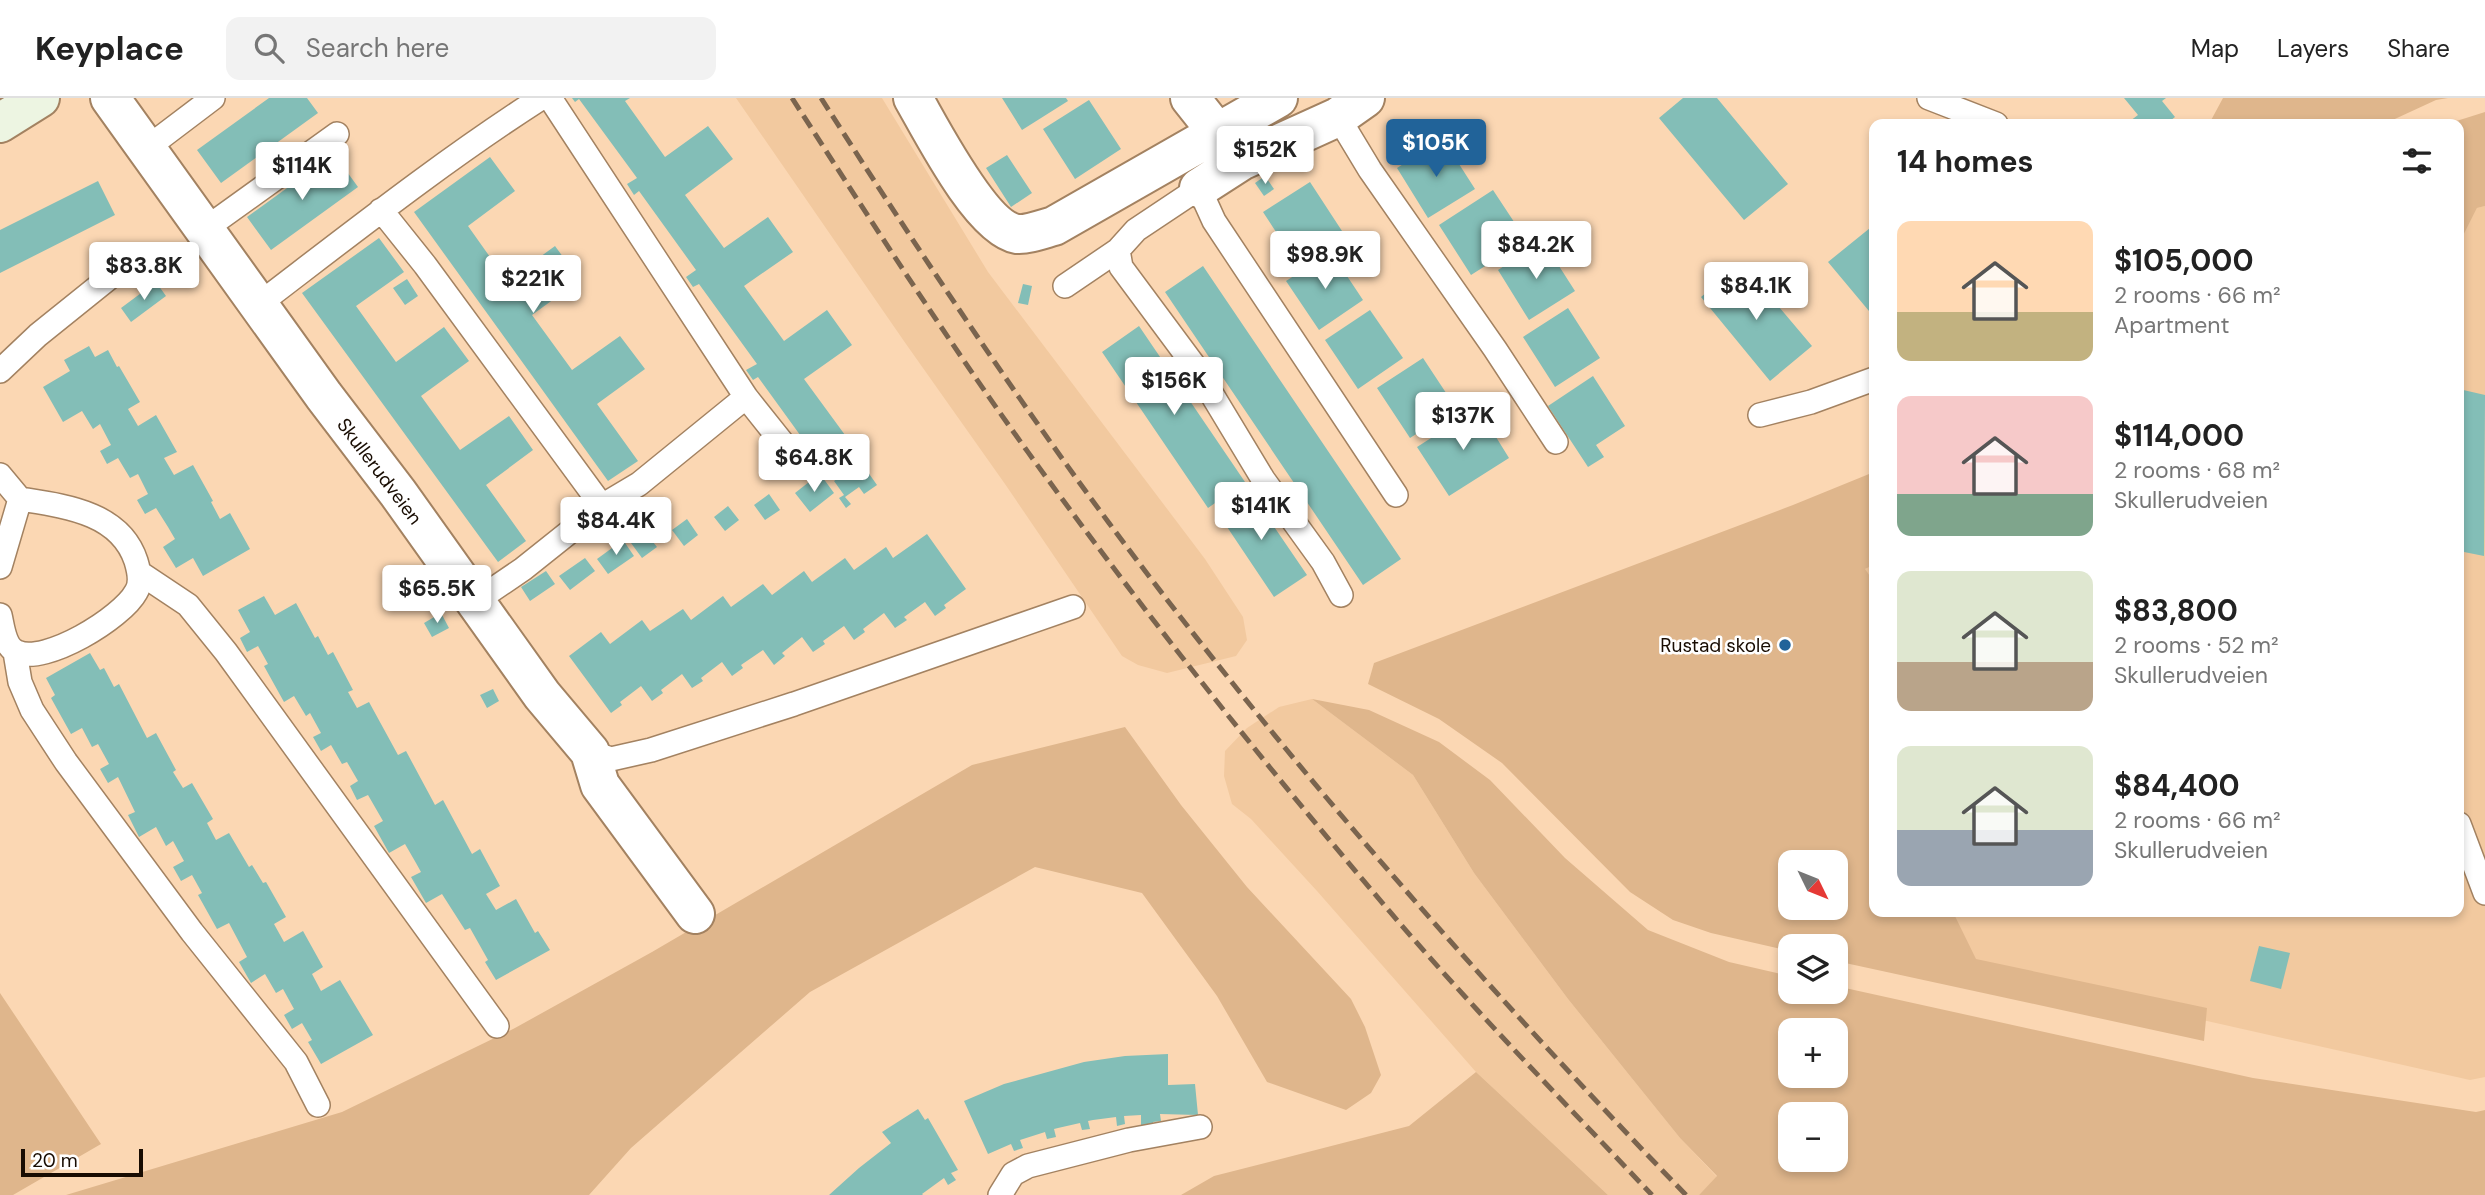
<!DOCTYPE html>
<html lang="en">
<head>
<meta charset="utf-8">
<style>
  :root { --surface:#fff; --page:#f2f2f2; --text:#222; --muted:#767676; --line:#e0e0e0; --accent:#216399 }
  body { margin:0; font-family:"DM Sans",sans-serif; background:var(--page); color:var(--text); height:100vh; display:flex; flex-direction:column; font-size:26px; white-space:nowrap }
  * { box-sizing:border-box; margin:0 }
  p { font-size:23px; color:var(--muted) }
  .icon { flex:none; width:38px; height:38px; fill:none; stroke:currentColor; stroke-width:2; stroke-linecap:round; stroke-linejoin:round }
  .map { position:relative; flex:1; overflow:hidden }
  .sheet { position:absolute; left:1869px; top:21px; width:595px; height:798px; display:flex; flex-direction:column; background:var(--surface); border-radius:14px; box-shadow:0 4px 10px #0003 }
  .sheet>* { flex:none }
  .needle { width:46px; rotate:133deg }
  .controls { position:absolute; left:1778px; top:752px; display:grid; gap:14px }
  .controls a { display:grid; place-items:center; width:70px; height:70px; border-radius:14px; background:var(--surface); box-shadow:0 4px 10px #0003; font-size:35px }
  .scale { position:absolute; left:21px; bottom:18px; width:122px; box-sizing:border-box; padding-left:7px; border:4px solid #180c02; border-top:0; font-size:19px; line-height:24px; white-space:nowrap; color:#180c02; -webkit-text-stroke:5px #fff; paint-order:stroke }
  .price { position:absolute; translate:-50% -60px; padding:0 16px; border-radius:7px; background:#fff; color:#222; font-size:23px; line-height:46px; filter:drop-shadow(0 2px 4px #0008) }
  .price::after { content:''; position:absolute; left:50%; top:42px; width:21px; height:16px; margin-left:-10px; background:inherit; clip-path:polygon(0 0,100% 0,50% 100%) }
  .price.current { background:var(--accent); color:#fff }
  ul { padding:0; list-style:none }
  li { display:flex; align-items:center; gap:21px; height:175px; padding:0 28px }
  li span { display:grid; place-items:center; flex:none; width:196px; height:140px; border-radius:14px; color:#555 }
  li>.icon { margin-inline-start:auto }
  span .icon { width:84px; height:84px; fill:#fffc; stroke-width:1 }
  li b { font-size:30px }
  h2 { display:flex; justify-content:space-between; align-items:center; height:84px; padding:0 28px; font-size:30px }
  header { display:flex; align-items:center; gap:42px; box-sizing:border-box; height:98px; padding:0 35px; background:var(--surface); border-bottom:2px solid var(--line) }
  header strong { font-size:33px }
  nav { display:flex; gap:38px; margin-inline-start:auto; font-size:24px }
  .search { width:490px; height:63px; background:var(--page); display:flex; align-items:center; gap:18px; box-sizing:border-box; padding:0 24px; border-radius:14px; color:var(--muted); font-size:26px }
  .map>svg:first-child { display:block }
  .built { fill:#f2c99f; fill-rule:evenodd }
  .green { fill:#dfb68c; fill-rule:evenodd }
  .building { fill:#83beb7 }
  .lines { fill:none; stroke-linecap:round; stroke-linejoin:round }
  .lane-casing { stroke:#a38261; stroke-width:26 }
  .street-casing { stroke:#a38261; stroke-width:42 }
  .secondary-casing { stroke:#a38261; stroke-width:42 }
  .lane { stroke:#fff; stroke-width:23 }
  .street { stroke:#fff; stroke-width:38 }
  .secondary { stroke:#edf5e2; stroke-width:38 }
  .rail { stroke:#7a644e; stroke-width:5; stroke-dasharray:14 7; stroke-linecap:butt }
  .poi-dot { fill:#216399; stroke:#fff; stroke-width:2.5 }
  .labels { text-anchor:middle; stroke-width:5; stroke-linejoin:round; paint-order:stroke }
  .street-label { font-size:19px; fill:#180c02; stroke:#fff }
  .poi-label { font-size:19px; fill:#180c02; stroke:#fff; text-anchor:end }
</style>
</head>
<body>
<header>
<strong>Keyplace</strong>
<div class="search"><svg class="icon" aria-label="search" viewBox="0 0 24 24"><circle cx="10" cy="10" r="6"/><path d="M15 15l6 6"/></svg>Search here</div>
<nav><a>Map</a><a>Layers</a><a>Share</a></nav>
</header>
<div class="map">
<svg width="2485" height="1097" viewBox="0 0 2485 1097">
  <rect width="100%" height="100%" fill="#fbd7b3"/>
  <path class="built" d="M736 0H882L988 174 1205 461 1243 519 1247 542 1236 558 1167 575 1138 567 1122 558 1005 386 906 246Z
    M2485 108V979L2470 982 1695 808 1526 622 1874 467V814H2459V146L2477 110ZM1790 765H1836V810H1790Z
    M1312 601 1413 677 1474 775 1568 901 1680 1040 1717 1079 1699 1097H1608L1476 974 1317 793 1251 721 1232 706 1224 678 1225 653 1247 630 1279 609Z"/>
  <path class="green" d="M2223 0H2448L2436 2 2384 26H2209Z
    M2485 14V108L2477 110 2459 146V26H2447Z
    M1874 374V467L1865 471 1874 484V814H1953L1976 861 2207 910 2204 943 1836 863V849H1790V853L1711 835 1673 822 1630 794 1502 665 1439 621 1368 586 1374 565 1793 407ZM1790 765H1836V810H1790Z
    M1312 601 1369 612 1439 644 1490 682 1565 760 1648 832 1729 864 1790 878V894H1836V888L2253 980 2476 1014 2485 1012V1097H1699L1717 1078 1680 1040 1568 901 1474 775 1413 677ZM1790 933H1836V978H1790ZM1790 1017H1836V1062H1790Z
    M1125 629 1181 707 1247 789 1351 901 1365 929 1381 977 1371 995 1346 1012 1267 984 1217 898 1142 795 1035 769 810 894 631 1050 589 1097H66L342 1014 515 930 652 854 972 667Z
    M0 895 101 1046 13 1097H0Z
    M1476 974 1608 1097H1181L1214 1078 1409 1028Z"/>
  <path class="building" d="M269 0H307L318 15 221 85 197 52Z
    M572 0H630L625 3 665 59 708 28 733 61 685 97 724 150 768 119 793 154 744 188 784 243 827 212 852 247 804 281 845 337 816 359 758 279 753 282 746 272 757 266 699 186 693 189 686 179 696 172 639 93 634 97 627 86 637 80 579 1 575 4Z
    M1002 0H1066L1068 3 1022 32Z
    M1683 0H1717L1788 86 1744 122 1659 20Z
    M2124 0H2166L2162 3 2175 19 2166 26H2126L2138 17Z
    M1089 2 1121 51 1075 81 1043 31Z
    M1443 41 1475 91 1428 120 1397 70Z
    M334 56 358 89 271 152 247 119Z
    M1007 57 1032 95 1011 109 986 70Z
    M490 59 515 93 468 128 507 183 555 148 580 182 532 217 572 272 620 238 645 271 597 306 638 363 608 383 414 114Z
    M1265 78 1274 91 1264 98 1255 85Z
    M98 83 115 117 0 175V132Z
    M1310 84 1342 133 1295 163 1263 114Z
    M1493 92 1526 142 1471 177 1439 127Z
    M1870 130 1874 135V219L1828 164Z
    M379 140 404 174 356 208 396 264 444 229 469 263 421 298 460 352 509 318 533 352 486 387 526 443 498 464 302 195Z
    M1543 143 1575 193 1529 222 1498 172Z
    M1331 154 1363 202 1319 232 1286 183Z
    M1742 165 1812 248 1770 283 1701 199Z
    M1203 168 1401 461 1363 487 1165 194Z
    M407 181 418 198 405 207 393 190Z
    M156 184 166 198 131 224 121 210Z
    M1023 186 1032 188 1028 207 1018 205Z
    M1568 210 1600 260 1555 289 1523 239Z
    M1370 212 1403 260 1358 291 1325 242Z
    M1139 228 1245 384 1208 410 1102 254Z
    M89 248 95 259 108 252 117 269 119 268 140 304 128 311 138 328 156 317 177 354 164 360 174 377 193 367 213 403 211 404 220 421 230 415 250 451 203 478 193 460 176 470 163 449 175 441 168 429 156 410 145 416 137 402 148 396 138 376 130 380 118 360 107 366 100 353 111 347 100 326 93 331 82 313 63 324 43 289 70 273 64 262Z
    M1423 260 1456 310 1410 340 1377 290Z
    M1593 278 1625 328 1596 347 1604 359 1588 369 1548 308Z
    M2459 291 2485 297 2484 458 2459 453Z
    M1478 310 1509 360 1449 398 1417 349Z
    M865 370 877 387 864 396 859 389 845 399 851 406 846 410 839 400 844 397 834 383 848 373 852 379Z
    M823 380 834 395 810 414 795 395 809 384 812 388Z
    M1247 389 1307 477 1274 499 1215 411Z
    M769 396 780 412 765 422 754 407Z
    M728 408 739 422 725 433 714 419Z
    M687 421 698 437 684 448 672 432Z
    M645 434 657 449 642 460 631 445Z
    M927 436 966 491 944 507 946 510 935 518 925 504 904 519 907 522 895 530 884 515 863 531 865 534 854 542 844 528 823 543 825 546 813 554 802 539 782 555 785 558 774 567 763 552 741 567 743 570 732 578 722 564 701 580 703 583 692 590 682 576 661 592 663 595 652 603 641 588 620 604 622 607 611 615 569 558 601 534 610 546 642 522 650 533 683 511 691 522 723 498 731 509 763 486 772 497 804 473 812 484 845 460 854 472 886 449 893 460Z
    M623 442 634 458 608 476 597 461Z
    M585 460 595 473 570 492 559 478Z
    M546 473 555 486 530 503 521 489Z
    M264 498 275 517 296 505 315 540 318 538 328 557 333 554 353 592 348 594 357 610 369 604 398 657 406 653 435 707 443 702 472 756 480 751 500 788 486 796 496 812 516 801 535 835 538 833 550 852 496 882 485 864 488 862 470 830 465 832 442 796 426 805 411 779 421 774 416 765 405 746 389 755 374 728 383 723 368 697 357 702 350 688 358 683 347 664 342 666 331 647 321 653 313 639 321 635 310 615 306 618 294 598 284 604 264 568 268 566 258 548 247 554 240 540 250 534 238 512Z
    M441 515 449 530 432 539 424 525Z
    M90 555 100 572 104 570 114 589 119 586 147 640 156 635 176 672 173 674 183 690 192 685 213 721 207 725 216 742 229 735 249 769 252 767 263 785 266 784 286 819 274 826 284 844 303 833 323 869 312 876 321 893 340 882 373 937 321 966 308 944 312 942 302 925 292 931 284 917 294 911 283 891 276 895 265 876 251 885 239 864 247 859 229 825 217 831 198 797 202 795 192 777 181 783 173 769 184 763 173 743 166 748 156 729 139 739 128 717 135 714 118 679 108 685 100 671 109 666 98 646 92 649 82 630 71 636 51 600 55 597 46 580Z
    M493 591 499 603 487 610 480 597Z
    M2259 848 2290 855 2281 891 2250 883Z
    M1168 956V987L1195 986 1198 1017 1160 1016 1161 1023 1153 1024V1028H1141V1017L1124 1018 1125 1026 1117 1028 1116 1019 1093 1022 1088 1023 1090 1031 1082 1032 1080 1025 1058 1030 1054 1031 1056 1039 1047 1041 1045 1034 1020 1042 1023 1050 1014 1053 1011 1046 988 1056 964 1003 1004 986 1084 964 1125 958Z
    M918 1011 925 1022 928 1020 958 1072 951 1075 956 1082 948 1087 944 1080 922 1096 923 1097H829L859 1070 891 1045 882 1034Z"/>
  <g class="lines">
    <g class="lane-casing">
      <path id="lane" d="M1929 0 1996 26
        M1338 19 1370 72 1495 251 1556 344
        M147 50 213 0
        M381 112 425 167 602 408
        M205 131 337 36
        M1065 188 1118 152
        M259 206C352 135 443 63 541 0
        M0 273 38 237 130 163
        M746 299 797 363
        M1760 317 1811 304 1874 281
        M0 377 20 401C64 408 120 414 136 463 139 473 142 485 136 494 122 520 45 567 17 554 4 549 3 529 0 517
        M0 469 20 401
        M140 475 188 507 226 554 497 928
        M1341 497 1323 464 1263 381 1196 270 1121 169 1118 152 1136 132 1199 90 1214 123 1396 397
        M476 503 523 471 602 408 639 386 746 299 550 0
        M15 554 20 584 32 612 66 664 192 834 296 964 318 1007
        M590 654 611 661 651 652 794 606 1073 509
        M2459 726 2485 795
        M1000 1097 1013 1076 1028 1068 1129 1042 1200 1029"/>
    </g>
    <g class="street-casing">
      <path id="street" d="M110 0 324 298 398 395 542 597 590 654 600 687 695 816
        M913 0C931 31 981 130 1017 136 1027 137 1043 131 1054 128L1278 0
        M1190 0 1217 34
        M1199 90 1241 63 1338 19 1365 0"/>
    </g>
    <g class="secondary-casing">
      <path id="secondary" d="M0 25 40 0"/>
    </g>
    <use href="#lane" class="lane"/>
    <use href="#street" class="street"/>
    <use href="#secondary" class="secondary"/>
    <path class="rail" d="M792 0C868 118 943 236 1025 350 1139 508 1260 661 1385 808 1470 908 1562 1002 1652 1097
      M821 0C913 144 1007 287 1109 425 1286 663 1480 884 1686 1097"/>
  </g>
  <circle class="poi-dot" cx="1785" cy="547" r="7"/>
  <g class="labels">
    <g class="street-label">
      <text transform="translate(380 373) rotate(53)" y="7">Skullerudveien</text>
    </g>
    <g class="poi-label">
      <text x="1771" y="554">Rustad skole</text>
    </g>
  </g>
</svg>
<div class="controls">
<a><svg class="needle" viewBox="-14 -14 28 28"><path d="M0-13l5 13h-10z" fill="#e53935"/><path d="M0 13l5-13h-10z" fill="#767676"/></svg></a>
<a><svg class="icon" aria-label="layers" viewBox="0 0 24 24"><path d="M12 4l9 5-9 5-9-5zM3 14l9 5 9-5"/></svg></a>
<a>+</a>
<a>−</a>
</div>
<div class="scale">20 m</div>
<b class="price current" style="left:1436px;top:81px">$105K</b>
<b class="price" style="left:1265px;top:88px">$152K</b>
<b class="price" style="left:302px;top:104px">$114K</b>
<b class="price" style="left:1536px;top:183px">$84.2K</b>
<b class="price" style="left:1325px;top:193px">$98.9K</b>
<b class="price" style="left:144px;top:204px">$83.8K</b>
<b class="price" style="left:533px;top:217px">$221K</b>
<b class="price" style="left:1756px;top:224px">$84.1K</b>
<b class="price" style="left:1174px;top:319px">$156K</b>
<b class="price" style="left:1463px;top:354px">$137K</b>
<b class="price" style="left:814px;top:396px">$64.8K</b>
<b class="price" style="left:1261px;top:444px">$141K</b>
<b class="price" style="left:616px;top:459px">$84.4K</b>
<b class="price" style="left:437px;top:527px">$65.5K</b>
<section class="sheet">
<h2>14 homes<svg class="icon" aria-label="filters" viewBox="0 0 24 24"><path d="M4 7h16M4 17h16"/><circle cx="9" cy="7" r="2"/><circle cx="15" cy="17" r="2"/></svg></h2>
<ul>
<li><span style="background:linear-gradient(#ffd9b3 65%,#c2b280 0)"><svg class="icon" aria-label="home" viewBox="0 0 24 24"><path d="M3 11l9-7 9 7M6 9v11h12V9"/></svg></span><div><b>$105,000</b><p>2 rooms · 66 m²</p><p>Apartment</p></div></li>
<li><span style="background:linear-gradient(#f6c9c9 70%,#7fa58c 0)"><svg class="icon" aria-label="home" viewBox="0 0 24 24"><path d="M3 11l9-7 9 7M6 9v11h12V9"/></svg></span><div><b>$114,000</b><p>2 rooms · 68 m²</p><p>Skullerudveien</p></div></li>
<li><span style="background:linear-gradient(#dfe7d0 65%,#b9a48a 0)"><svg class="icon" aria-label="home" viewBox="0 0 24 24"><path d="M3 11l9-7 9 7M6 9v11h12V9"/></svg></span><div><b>$83,800</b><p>2 rooms · 52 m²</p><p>Skullerudveien</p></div></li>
<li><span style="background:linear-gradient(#dfe7d0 60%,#9aa5b1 0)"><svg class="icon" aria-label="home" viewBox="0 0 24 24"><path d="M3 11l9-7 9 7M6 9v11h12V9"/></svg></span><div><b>$84,400</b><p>2 rooms · 66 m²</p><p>Skullerudveien</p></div></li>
</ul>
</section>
</div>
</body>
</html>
